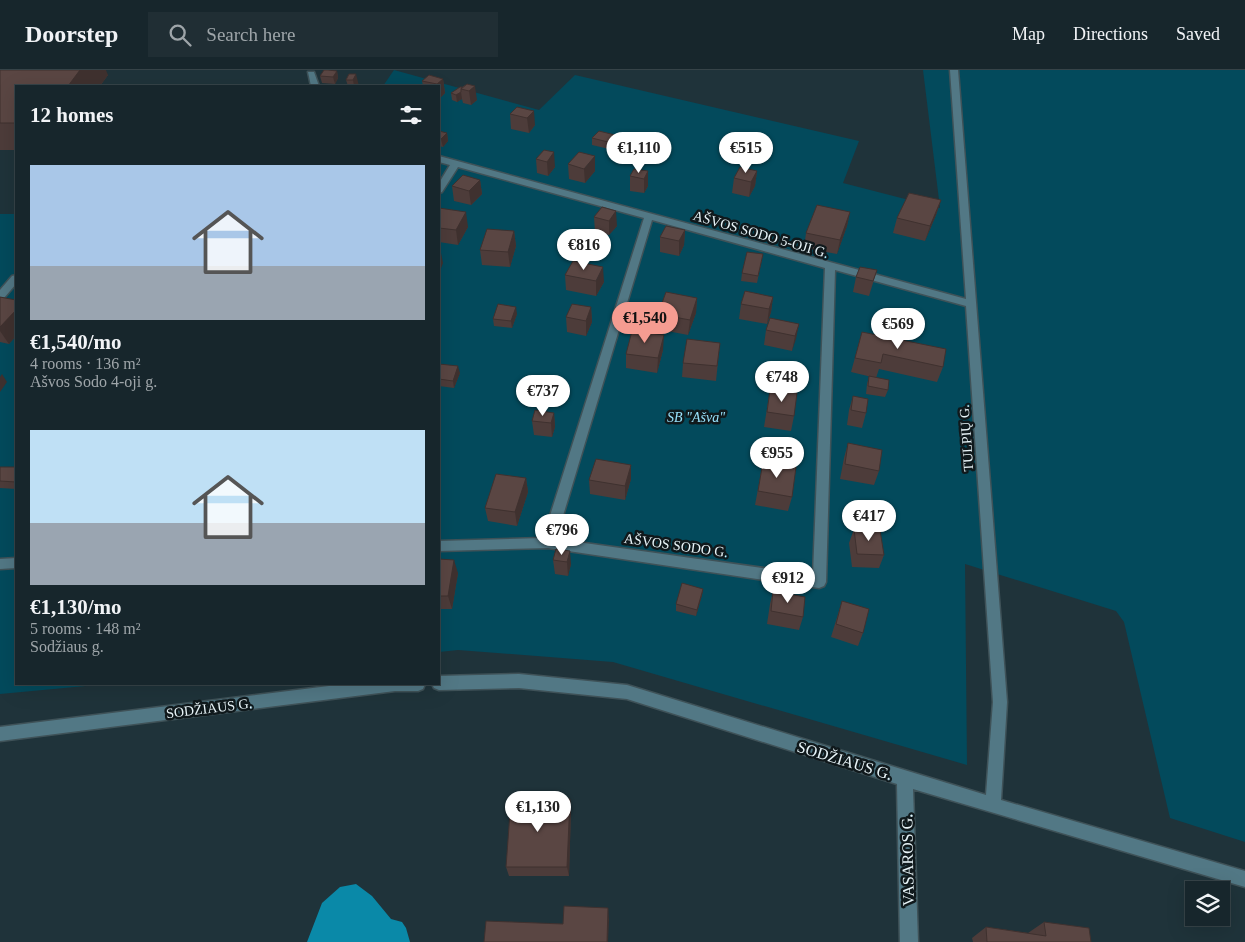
<!DOCTYPE html>
<html lang="en">
<head>
<meta charset="utf-8">
<style>
  :root { --surface:#17262c; --page:#202e34; --text:#f1f3f6; --muted:#9ea5a9; --line:#364348; --accent:#f59c91 }
  body { margin:0; font-family:Georgia,serif; background:var(--page); color:var(--text); height:100vh; display:flex; flex-direction:column; font-size:19px; white-space:nowrap }
  * { box-sizing:border-box; margin:0 }
  p { font-size:16px; color:var(--muted) }
  .icon { flex:none; width:28px; height:28px; fill:none; stroke:currentColor; stroke-width:2; stroke-linecap:round; stroke-linejoin:round }
  .map { position:relative; flex:1; overflow:hidden }
  .drawer { position:absolute; left:15px; top:15px; width:425px; height:600px; display:flex; flex-direction:column; background:var(--surface); border-radius:0px; box-shadow:0 5px 20px #0002,0 0 0 1px var(--line) }
  .drawer>* { flex:none }
  .fabs { position:absolute; left:1185px; top:811px; display:grid; gap:10px }
  .fabs a { display:grid; place-items:center; width:45px; height:45px; border-radius:0px; background:var(--surface); box-shadow:0 5px 20px #0002,0 0 0 1px var(--line); font-size:25px }
  .price { position:absolute; translate:-50% -42px; padding:0 11px; border-radius:18px; background:#fff; color:#222; font-size:16px; line-height:32px; filter:drop-shadow(0 1px 2px #0008) }
  .price::after { content:''; position:absolute; left:50%; top:30px; width:15px; height:11px; margin-left:-8px; background:inherit; clip-path:polygon(0 0,100% 0,50% 100%) }
  .price.current { background:var(--accent); color:#111 }
  ul { padding:0; list-style:none }
  li { display:grid; align-content:center; gap:10px; height:265px; padding:0 15px }
  li span { display:grid; place-items:center; height:155px; border-radius:0px; color:#555 }
  li>.icon { margin-inline-start:auto }
  span .icon { width:90px; height:90px; fill:#fffc; stroke-width:1 }
  li b { font-size:21px }
  h2 { display:flex; justify-content:space-between; align-items:center; height:60px; padding:0 15px; font-size:21px }
  header { display:flex; align-items:center; gap:30px; box-sizing:border-box; height:70px; padding:0 25px; background:var(--surface); border-bottom:1px solid var(--line) }
  header strong { font-size:24px }
  nav { display:flex; gap:28px; margin-inline-start:auto; font-size:18px }
  .search { width:350px; height:45px; background:var(--page); display:flex; align-items:center; gap:12px; box-sizing:border-box; padding:0 18px; border-radius:0px; color:var(--muted); font-size:19px }
  .map>svg:first-child { display:block }
  .green { fill:#034a5c }
  .water { fill:#0a89a8 }
  .lines { fill:none; stroke-linecap:round; stroke-linejoin:round }
  .minor-casing { stroke:#3f5258; stroke-width:3 }
  .minor { fill:#527885; fill-rule:evenodd }
  .wall { fill:#4d3c3a }
  .shaded-wall { fill:#3f312f }
  .building { fill:#5a4643; stroke:#3f312f }
  .labels { text-anchor:middle; stroke-width:5; stroke-linejoin:round; paint-order:stroke }
  .street-label { font-size:14px; fill:#e8f4f8; stroke:#10191c }
  .park-label { font-size:14px; font-style:italic; fill:#97e1fa; stroke:#10191c }
  .near-street-label { font-size:16px; fill:#e8f4f8; stroke:#10191c }
</style>
</head>
<body>
<header>
<strong>Doorstep</strong>
<div class="search"><svg class="icon" aria-label="search" viewBox="0 0 24 24"><circle cx="10" cy="10" r="6"/><path d="M15 15l6 6"/></svg>Search here</div>
<nav><a>Map</a><a>Directions</a><a>Saved</a></nav>
</header>
<div class="map">
<svg width="1245" height="872" viewBox="0 0 1245 872">
  <rect width="100%" height="100%" fill="#1f333a"/>
  <path class="green" d="M394 0 539 40 575 5 859 71 843 113 940 138 923 0H1245V772L1170 748 1124 552 1116 541 965 494 967 695 613 592 458 580 439 582V16H383Z
    M0 144H16V614H107L0 624Z"/>
  <path class="water" d="M356 814 372 826 391 849 402 852 406 858 410 872H307L322 833 340 817Z"/>
  <g class="lines">
    <g class="minor-casing">
      <path id="minor" d="M950 0H958L1007 632 1001 730 1245 801V817L913 719 918 872H900L897 714 627 629 519 618 439 620 434 618 432 614H439V606L519 604 627 615 986 725 993 632 966 236 835 200 826 512 824 516 819 518 548 478 439 481V471L543 468 644 148 458 97 442 122 439 123V113L450 95 439 92V86L966 229ZM652 150 825 198 813 505 556 469Z
        M308 2H314L319 16H311Z
        M16 205V214L4 228 0 229V220L12 206Z
        M16 488V498L0 499V489Z
        M345 614H425L423 619 418 621H395L0 671V657Z"/>
    </g>
    <use href="#minor" class="minor"/>
  </g>
  <path class="wall" d="M0 0 108 5 100 16H16V80H0Z
    M337 1 338 8 335 14 322 13 320 6Z
    M349 4 359 16H348L346 10Z
    M443 9 445 23 439 29V16H423L422 11Z
    M467 14 477 30 471 35 463 33 462 29 457 32 452 30 451 23 462 17Z
    M517 37 535 55 529 63 511 59 510 44Z
    M439 61 447 63 448 71 443 77 439 76Z
    M615 65V72L609 79 592 75V68Z
    M544 80 555 97 548 106 537 103 536 89Z
    M568 94 595 101 585 113 569 109Z
    M648 101V116L644 123 630 121V106Z
    M757 101 755 116 749 127 732 123 734 108Z
    M480 110 482 124 471 135 454 131 452 116Z
    M941 130 936 145 925 171 893 163 897 148Z
    M602 137 617 156 609 165 595 162 594 147Z
    M439 138 468 157 458 175 439 172Z
    M850 142 847 156 837 184 804 178 806 163Z
    M685 160 684 175 679 186 660 182V167Z
    M514 161 516 176 510 197 482 195 480 180Z
    M763 184 757 213 741 211 742 203Z
    M877 200 869 226 853 222 856 207Z
    M565 205 604 212 596 226 566 220Z
    M0 227 16 230V266L9 274 0 272Z
    M773 227 771 242 767 254 739 249 741 234Z
    M697 228 696 243 688 265 657 259 658 244Z
    M591 237 592 252 586 266 567 262 566 247Z
    M517 244 512 258 494 256 493 249Z
    M799 254 792 281 764 275 766 260Z
    M862 262 943 297 937 312 879 299 876 308 851 302Z
    M720 273 716 311 682 307 683 293Z
    M663 280 657 303 626 298V284Z
    M439 294 460 303 454 318 439 316Z
    M869 306 888 320 885 327 866 324 867 314Z
    M770 320 794 346 791 361 764 357Z
    M853 326 866 343 862 358 847 355 849 340Z
    M554 343 555 357 552 367 534 365 532 351Z
    M848 373 879 401 874 415 840 409 844 388Z
    M763 392 792 427 788 441 755 435Z
    M631 395V409L625 430 590 424 589 410Z
    M0 397H16V419L0 418Z
    M526 408 528 422 517 456 488 451 485 438Z
    M854 459 884 485 879 498 852 497 849 473Z
    M556 479 571 494 568 506 555 504 553 490Z
    M439 489 458 503 452 539H439Z
    M703 519 702 525 696 546 676 541V534Z
    M773 521 803 547 799 560 767 554 770 534Z
    M842 531 863 563 858 576 831 567 838 544Z
    M571 739 569 806H509L506 797Z
    M1044 852 1091 872H973L972 868 986 857 1028 863Z"/>
  <path class="shaded-wall" d="M80 0H106L108 5 100 16H68Z
    M337 1 338 8 335 14 333 7Z
    M356 4 359 16H354L353 10Z
    M443 9 445 23 439 29V16H437V14Z
    M475 16 477 30 471 35 469 21Z
    M461 22 462 29 457 32 456 25Z
    M534 41 535 55 529 63 527 48Z
    M447 63 448 71 443 77 441 69Z
    M615 65V72L609 79 608 72Z
    M554 82 555 97 548 106 547 92Z
    M595 86V101L585 113 584 99Z
    M648 101V116L644 123V109Z
    M757 101 755 116 749 127 751 112Z
    M480 110 482 124 471 135 469 121Z
    M941 130 936 145 925 171 930 156Z
    M616 141 617 156 609 165V151Z
    M466 142 468 157 458 175 456 160Z
    M850 142 847 156 837 184 840 170Z
    M685 160 684 175 679 186V171Z
    M514 161 516 176 510 197 508 182Z
    M440 178 443 193 439 204V182Z
    M603 197 604 212 596 226V211Z
    M773 227 771 242 767 254 769 239Z
    M697 228 696 243 688 265 690 250Z
    M516 237 517 244 512 258 511 251Z
    M591 237 592 252 586 266V251Z
    M16 240V266L9 274 0 261V257Z
    M799 254 796 269 792 281 795 266Z
    M664 265 663 280 657 303 658 288Z
    M458 296 460 303 454 318 453 311Z
    M2 304 7 312 0 322V307Z
    M554 343 555 357 552 367 551 353Z
    M631 395V409L625 430V416Z
    M526 408 528 422 517 456 515 442Z
    M570 481 571 494 568 506 567 492Z
    M454 490 458 503 452 539 448 526Z
    M703 519 702 525 696 546 697 540Z
    M570 729 571 739 569 806 567 797Z
    M608 838 609 850 608 872H607Z"/>
  <path class="building" d="M0 0H80L68 16H16V53H0Z
    M324 0H328L337 1 333 7 320 6Z
    M349 4H356L353 10H346Z
    M429 5 443 9 437 14 422 11Z
    M467 14 475 16 469 21 461 19Z
    M460 17H462L461 19V22L456 25 451 23Z
    M517 37 534 41 527 48 510 44Z
    M439 61 447 63 441 69H439Z
    M599 61 615 65 608 72 592 68Z
    M544 80 554 82 547 92 536 89Z
    M579 82 595 86 584 99 568 94Z
    M740 97 757 101 751 112 734 108Z
    M634 99 648 101 644 109 630 106Z
    M463 105 480 110 469 121 452 116Z
    M909 123 941 130 930 156 897 148Z
    M817 135 850 142 840 170 806 163Z
    M602 137 616 141 609 151 594 147Z
    M439 138 466 142 456 160 439 158Z
    M666 156 685 160 679 171 660 167Z
    M487 159 514 161 508 182 480 180Z
    M747 182 763 184 758 206 742 203Z
    M573 191 603 197 596 211 565 205Z
    M860 197 877 200 873 211 856 207Z
    M745 221 773 227 769 239 741 234Z
    M666 222 697 228 690 250 658 244Z
    M0 227 16 230V240L0 257Z
    M498 234 516 237 511 251 493 249Z
    M572 234 591 237 586 251 566 247Z
    M770 248 799 254 795 266 766 260Z
    M632 261 664 265 658 288 626 284Z
    M862 262 946 279 943 297 883 284 881 293 855 288Z
    M687 269 720 273 717 296 683 293Z
    M439 294 458 296 453 311 439 309Z
    M869 306 889 310 888 320 868 316Z
    M770 320 797 323 794 346 767 342Z
    M853 326 868 329 866 343 851 340Z
    M535 340 554 343 551 353 532 351Z
    M848 373 882 380 879 401 845 394Z
    M596 389 631 395 625 416 589 410Z
    M763 392 796 397 792 427 758 421Z
    M0 397H16V412L0 411Z
    M496 404 526 408 515 442 485 438Z
    M854 459 880 460 884 485 857 484Z
    M556 479 570 481 567 492 553 490Z
    M439 489 454 490 448 526H439Z
    M682 513 703 519 697 540 676 534Z
    M773 521 805 527 803 547 771 541Z
    M842 531 869 539 863 563 836 554Z
    M511 729H570L567 797H506Z
    M564 836 608 838 607 872H484L486 851 563 854Z
    M1044 852 1089 858 1091 872H987L986 857 1046 866Z"/>
  <g class="labels">
    <g class="street-label">
      <text transform="translate(761 164) rotate(16)" y="5">AŠVOS SODO 5-OJI G.</text>
      <text transform="translate(966 368) rotate(-94)" y="5">TULPIŲ G.</text>
      <text transform="translate(676 475) rotate(8)" y="5">AŠVOS SODO G.</text>
      <text transform="translate(209 638) rotate(-7)" y="5">SODŽIAUS G.</text>
    </g>
    <g class="park-label">
      <text x="696" y="352">SB "Ašva"</text>
    </g>
    <g class="near-street-label">
      <text transform="translate(845 690) rotate(17)" y="6">SODŽIAUS G.</text>
      <text transform="translate(907 790) rotate(-91)" y="6">VASAROS G.</text>
    </g>
  </g>
</svg>
<div class="fabs">
<a><svg class="icon" aria-label="layers" viewBox="0 0 24 24"><path d="M12 4l9 5-9 5-9-5zM3 14l9 5 9-5"/></svg></a>
</div>
<b class="price" style="left:639px;top:104px">€1,110</b>
<b class="price" style="left:746px;top:104px">€515</b>
<b class="price" style="left:584px;top:201px">€816</b>
<b class="price current" style="left:645px;top:274px">€1,540</b>
<b class="price" style="left:898px;top:280px">€569</b>
<b class="price" style="left:782px;top:333px">€748</b>
<b class="price" style="left:543px;top:347px">€737</b>
<b class="price" style="left:777px;top:409px">€955</b>
<b class="price" style="left:869px;top:472px">€417</b>
<b class="price" style="left:562px;top:486px">€796</b>
<b class="price" style="left:788px;top:534px">€912</b>
<b class="price" style="left:538px;top:763px">€1,130</b>
<section class="drawer">
<h2>12 homes<svg class="icon" aria-label="filters" viewBox="0 0 24 24"><path d="M4 7h16M4 17h16"/><circle cx="9" cy="7" r="2"/><circle cx="15" cy="17" r="2"/></svg></h2>
<ul>
<li><span style="background:linear-gradient(#a9c7e8 65%,#9aa5b1 0)"><svg class="icon" aria-label="home" viewBox="0 0 24 24"><path d="M3 11l9-7 9 7M6 9v11h12V9"/></svg></span><div><b>€1,540/mo</b><p>4 rooms · 136 m²</p><p>Ašvos Sodo 4-oji g.</p></div></li>
<li><span style="background:linear-gradient(#bfe0f5 60%,#9aa5b1 0)"><svg class="icon" aria-label="home" viewBox="0 0 24 24"><path d="M3 11l9-7 9 7M6 9v11h12V9"/></svg></span><div><b>€1,130/mo</b><p>5 rooms · 148 m²</p><p>Sodžiaus g.</p></div></li>
</ul>
</section>
</div>
</body>
</html>
